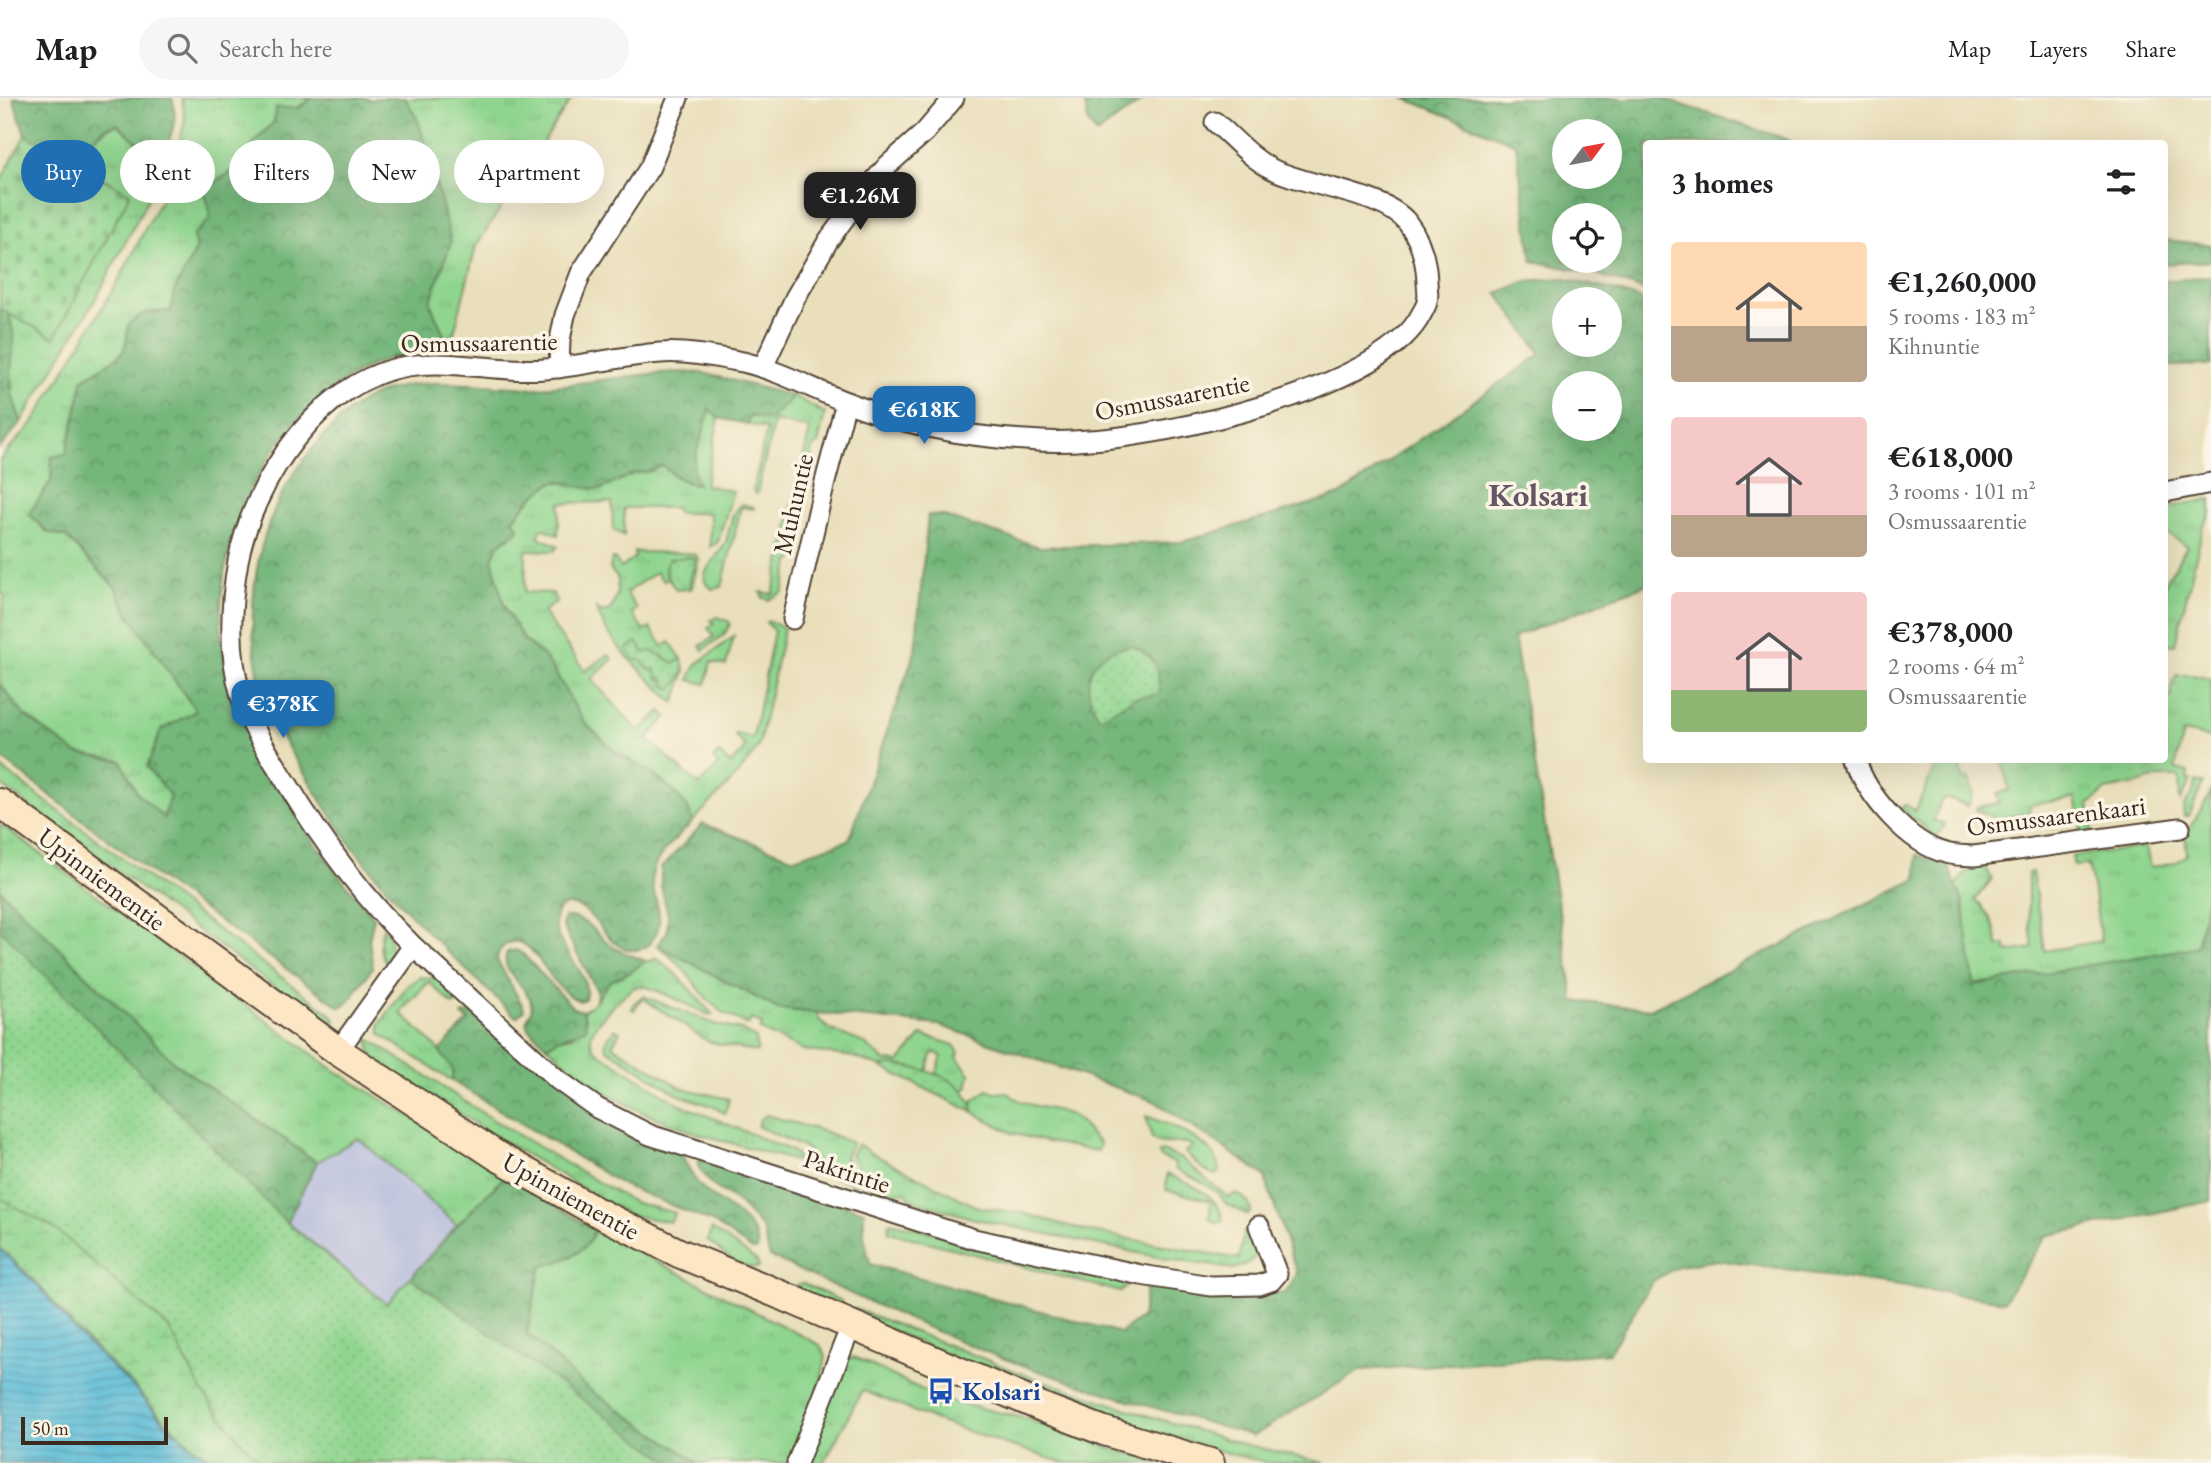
<!DOCTYPE html>
<html lang="en">
<head>
<meta charset="utf-8">
<style>
  :root { --surface:#fff; --page:#f6f6f6; --text:#202124; --muted:#757577; --line:#e0e0e0; --accent:#1f6fb2 }
  body { margin:0; font-family:"EB Garamond",serif; background:var(--page); color:var(--text); height:100vh; display:flex; flex-direction:column; font-size:26px; white-space:nowrap }
  * { box-sizing:border-box; margin:0 }
  p { font-size:23px; color:var(--muted) }
  .icon { flex:none; width:38px; height:38px; fill:none; stroke:currentColor; stroke-width:2; stroke-linecap:round; stroke-linejoin:round }
  .map { position:relative; flex:1; overflow:hidden }
  .drawer { position:absolute; left:1643px; top:42px; width:525px; height:623px; display:flex; flex-direction:column; background:var(--surface); border-radius:7px; box-shadow:0 7px 28px #0002 }
  .drawer>* { flex:none }
  .top-card { position:absolute; left:21px; top:42px; width:665px; height:63px; display:flex; gap:14px }
  .needle { width:46px; rotate:58deg }
  .buttons { position:absolute; left:1552px; top:21px; display:grid; gap:14px }
  .buttons a { display:grid; place-items:center; width:70px; height:70px; border-radius:50%; background:var(--surface); box-shadow:0 7px 28px #0002; font-size:35px }
  .scale { position:absolute; left:21px; bottom:18px; width:147px; box-sizing:border-box; padding-left:7px; border:4px solid #3b2a1e; border-top:0; font-size:19px; line-height:24px; white-space:nowrap; color:#3b2a1e; -webkit-text-stroke:5px #fcf5e5; paint-order:stroke }
  .price { position:absolute; translate:-50% -60px; padding:0 16px; border-radius:14px; background:var(--accent); color:#fff; font-size:23px; line-height:46px; filter:drop-shadow(0 2px 4px #0008) }
  .price::after { content:''; position:absolute; left:50%; top:42px; width:21px; height:16px; margin-left:-10px; background:inherit; clip-path:polygon(0 0,100% 0,50% 100%) }
  .price.on { background:#222; color:#fff }
  ul { padding:0; list-style:none }
  li { display:flex; align-items:center; gap:21px; height:175px; padding:0 28px }
  li span { display:grid; place-items:center; flex:none; width:196px; height:140px; border-radius:7px; color:#555 }
  li>.icon { margin-inline-start:auto }
  span .icon { width:84px; height:84px; fill:#fffc; stroke-width:1 }
  li b { font-size:30px }
  h2 { display:flex; justify-content:space-between; align-items:center; height:84px; padding:0 28px; font-size:30px }
  .tag { padding:0 24px; border-radius:32px; background:var(--surface); box-shadow:0 7px 28px #0002; font-size:24px; line-height:63px }
  .tag.on { background:var(--accent); color:#fff }
  header { display:flex; align-items:center; gap:42px; box-sizing:border-box; height:98px; padding:0 35px; background:var(--surface); border-bottom:2px solid var(--line) }
  header strong { font-size:33px }
  nav { display:flex; gap:38px; margin-inline-start:auto; font-size:24px }
  .search { width:490px; height:63px; background:var(--page); display:flex; align-items:center; gap:18px; box-sizing:border-box; padding:0 24px; border-radius:38px; color:var(--muted); font-size:26px }
  .map>svg:first-child { display:block }
  .industrial { fill:#bec3dd }
  .grass { fill:url(#grass-tufts); stroke:#668056; stroke-width:2 }
  .forest { fill:url(#forest-crowns); stroke:#58704c; stroke-width:2; fill-rule:evenodd }
  .wetland { fill:url(#wetland-marsh); stroke:#668056; stroke-width:2 }
  .cemetery { fill:url(#cemetery-stones); stroke:#668056; stroke-width:2 }
  .park { fill:url(#park-dots); stroke:#668056; stroke-width:2 }
  .water { fill:url(#water-rules); stroke:#4a737b; stroke-width:2 }
  .lines { fill:none; stroke-linecap:round; stroke-linejoin:round }
  .street-casing { stroke:#554536; stroke-width:23 }
  .secondary-casing { stroke:#554536; stroke-width:32 }
  .street { stroke:#fff; stroke-width:19 }
  .secondary { stroke:#fce6c4; stroke-width:28 }
  .labels { text-anchor:middle; stroke-width:7; stroke-linejoin:round; paint-order:stroke }
  .street-label { font-size:26px; fill:#3b2a1e; stroke:#fcf5e5 }
  .transit-label { font-size:26px; font-weight:bold; fill:#164399; stroke:#fcf5e5; text-anchor:start }
  .district-label { font-size:33px; font-weight:bold; fill:#665565; stroke:#fcf5e5 }
</style>
</head>
<body>
<header>
<strong>Map</strong>
<div class="search"><svg class="icon" aria-label="search" viewBox="0 0 24 24"><circle cx="10" cy="10" r="6"/><path d="M15 15l6 6"/></svg>Search here</div>
<nav><a>Map</a><a>Layers</a><a>Share</a></nav>
</header>
<div class="map">
<svg width="2211" height="1365" viewBox="0 0 2211 1365">
  <defs>
    <pattern id="grass-tufts" width="24" height="20" patternUnits="userSpaceOnUse" patternTransform="scale(1.75)"><rect width="24" height="20" fill="#90d58f"/><path d="M3 7l-1-3M5 7V3M7 7l1-3M15 17l-1-3M17 17v-4M19 17l1-3" fill="none" stroke="#7db77b"/></pattern>
    <pattern id="forest-crowns" width="20" height="18" patternUnits="userSpaceOnUse" patternTransform="scale(1.75)"><rect width="20" height="18" fill="#74b67a"/><path d="M2 6a3 3 0 1 1 6 0M12 15a3 3 0 1 1 6 0" fill="none" stroke="#609463"/></pattern>
    <pattern id="wetland-marsh" width="20" height="14" patternUnits="userSpaceOnUse" patternTransform="scale(1.75)"><rect width="20" height="14" fill="#90d58f"/><path d="M1 5h8M5 5V1M11 12h8M15 12V8" fill="none" stroke="#7db77b"/></pattern>
    <pattern id="cemetery-stones" width="16" height="16" patternUnits="userSpaceOnUse" patternTransform="scale(1.75)"><rect width="16" height="16" fill="#90d58f"/><path d="M2 7V4a2 2 0 0 1 4 0v3zM10 15v-3a2 2 0 0 1 4 0v3z" fill="#7db77b"/></pattern>
    <pattern id="park-dots" width="8" height="8" patternUnits="userSpaceOnUse" patternTransform="scale(1.75)"><rect width="8" height="8" fill="#90d58f"/><path d="M2 2h.1M6 6h.1" fill="none" stroke="#7db77b" stroke-width="1.8" stroke-linecap="round"/></pattern>
    <pattern id="water-rules" width="6" height="5" patternUnits="userSpaceOnUse" patternTransform="scale(1.75)"><rect width="6" height="5" fill="#5abcd8"/><path d="M0 2.5h6" fill="none" stroke="#4c99af"/></pattern>
  </defs>
  <rect width="100%" height="100%" fill="#fcf5e5"/>
  <filter id="ink" filterUnits="userSpaceOnUse"><feTurbulence type="fractalNoise" baseFrequency=".0143" numOctaves="2"/><feDisplacementMap in="SourceGraphic" scale="14" xChannelSelector="R" yChannelSelector="G"/><feConvolveMatrix kernelMatrix="1 2 1 2 8 2 1 2 1" color-interpolation-filters="sRGB"/></filter>
  <filter id="wash" filterUnits="userSpaceOnUse"><feTurbulence type="fractalNoise" baseFrequency=".00686" numOctaves="4" result="noise"/><feDisplacementMap in="SourceGraphic" scale="28" xChannelSelector="R" yChannelSelector="G"/><feGaussianBlur stdDeviation="1.57" result="paint"/><feColorMatrix in="noise" values="0 0 0 0 0 0 0 0 0 0 0 0 0 0 0 0 0 1.4 0 .05"/><feComposite in="paint" operator="in"/></filter>
  <g filter="url(#wash)">
    <rect width="100%" height="100%" fill="#e9dfbb"/>
    <path class="industrial" d="M358 1039 457 1127 388 1207 286 1124 317 1064Z"/>
    <path class="grass" d="M182 0H312L274 24 254 44 243 67 203 91 208 105 210 121 193 138 196 152 174 194 171 213 144 215 129 226C127 235 127 246 123 253 119 262 92 274 82 282 80 308 71 331 66 356L52 359 51 383 29 416 47 434 66 439 116 490 128 515 196 613 163 720 137 695 121 663 76 655 24 617 0 586V545L4 497 0 493V361L33 325 120 180 164 95 185 24Z
      M405 0H572L476 148 450 251 430 205 451 144 430 62Z
      M118 26 136 43 167 49 149 99 99 195 21 324 12 297 11 272 14 240 9 215 54 239 130 96 55 53C68 51 81 48 93 41 104 34 104 30 118 26Z
      M793 298 825 315 818 346 812 350 810 365 813 369 803 407 806 411 794 461 790 464 783 494 769 502 763 500 761 494 773 496 810 331 774 323 757 396 755 395 753 392 767 331 747 326 749 318 770 322Z
      M708 310 719 320 705 387 733 393 718 444 710 449V415H677L676 410H624V438L613 432 612 404 560 405 558 437 542 430 538 439 558 448 554 453 526 452 525 494 553 495 556 504 543 514 585 573 608 557 613 561 591 581 639 633 661 613 667 619 647 641 699 687 719 667 713 661 718 655 731 666 746 649 735 638 736 636 753 640 774 533 766 524 769 523 784 530 759 647C742 675 716 699 693 723 674 675 614 664 584 625 569 605 562 580 546 561 540 554 532 549 526 543 513 529 490 480 492 461 494 447 506 440 517 435L519 430 513 422C524 409 536 392 553 385 563 381 587 393 601 391 611 389 621 380 631 377 643 373 650 374 662 367 673 377 681 386 697 386 684 368 708 334 708 310Z
      M2211 401V416L2203 429 2175 547 2165 546V485L2187 448 2165 434V410Z
      M741 406 754 409V411L741 409 722 489 713 491C690 480 720 458 725 446 731 433 729 415 741 406Z
      M634 454 686 455 694 456 699 461 692 490 689 492 688 491 695 464 666 466 665 474 668 480 663 483 656 474 626 495 637 511 632 515 644 533 650 530 663 548 670 544 682 561 674 566 661 557 639 560 648 570 678 584 682 575 685 574 675 604H673C647 578 607 545 596 510L602 515 611 511 617 497 618 481 610 471 612 461H615L621 470 635 459Z
      M717 519 728 523 730 526 724 537 703 552 700 548 714 539 708 530 714 526 711 522Z
      M734 538 726 567 711 564 706 586 689 582 696 567Z
      M2177 577H2192L2211 581V640L2183 634 2175 671 2188 674 2187 681 2191 682 2180 704 2179 679H2159L2137 686 2106 692 2089 707 2092 726V734L2082 736 2075 700 2029 707 2030 718 2025 715 1998 721 1976 712 1977 709 1999 705 1997 695 2009 692 2002 662H2141L2148 669 2154 667 2156 662H2165V600L2172 598 2171 591Z
      M1938 662H1958L1963 682 1969 680 1973 695 1968 708 1948 700 1942 702 1933 722 1945 727 1936 739 1901 710 1905 707 1915 713Z
      M0 669 332 917 335 923 328 924 311 916 0 686Z
      M2196 683 2203 685 2189 718H2184L2183 709 2193 694Z
      M2211 691V779L2197 849 1974 887 1963 805 1956 788C1964 774 1969 770 1984 768L1992 781 1975 802C1990 815 1996 828 1998 848L2006 847 2007 854 2033 850 2028 809V775L2032 774 2045 853 2101 843 2093 788 2088 767 2074 768 2072 758 2146 749 2150 769 2175 765 2187 757 2185 737 2209 699Z
      M0 726 334 972 506 1077 457 1127 358 1040 317 1064 176 966 0 792Z
      M383 830 387 833C391 843 393 856 387 865 378 855 379 842 383 830Z
      M657 847 778 911 816 915 820 923 829 931 864 945 885 963 899 964 922 937 954 947 959 955 957 959 970 976 967 990 963 993 947 981 936 976 942 958 933 954 927 973 897 967 879 968 854 959 803 952 760 932 762 926 751 921 748 927 722 914 708 902 680 867Z
      M657 860 680 880 712 916 709 917C695 911 650 886 639 888 628 889 592 928 591 938 590 944 592 948 596 953L677 1005 792 1053 799 1060V1064L696 1035 642 1014 601 992 572 970 547 948 558 941 573 938 586 922 583 913 594 905 610 883 631 874 645 863H651Z
      M436 878 459 901 453 907 429 884 400 914 443 956 453 971 452 983 380 936V926L407 888 420 879 431 880Z
      M643 898 717 927 741 932 756 940 757 954 709 944 642 900 634 912 632 911 634 905Z
      M614 931 620 934 612 947 682 990 729 1001 725 1015 712 1008 679 997 607 951 605 945Z
      M369 941 495 1023 598 1084 633 1104 675 1115 670 1124 629 1117 486 1033 375 961 370 953Z
      M988 992 995 995 1006 994C1028 1011 1044 1007 1068 1016 1085 1023 1086 1036 1100 1045L1098 1053 1042 1043 1012 1035 973 1014 972 1003Z
      M766 1017 826 1034 852 1045 845 1058 859 1084 857 1087 827 1077 807 1051 757 1028 760 1021Z
      M1146 1018C1166 1025 1202 1040 1214 1057 1217 1062 1219 1069 1220 1073L1217 1077C1205 1076 1193 1062 1185 1054L1193 1048C1180 1039 1166 1051 1152 1041Z
      M858 1046 871 1055 977 1109 1023 1115 1086 1133 1239 1161 1244 1134 1248 1131 1251 1132 1258 1147V1156C1251 1164 1244 1168 1233 1171L1162 1160 971 1120 912 1102 905 1094 899 1093 893 1096 867 1088 851 1057Z
      M1162 1053 1182 1061 1229 1100 1234 1096C1244 1097 1249 1104 1251 1113L1248 1117 1226 1106 1219 1096 1205 1086 1175 1071V1065L1160 1059 1159 1055Z
      M1167 1076C1189 1086 1220 1096 1223 1123L1219 1125 1209 1121 1211 1103 1166 1092Z
      M891 1124 1128 1183 1125 1190 1120 1194 889 1134 888 1127Z
      M712 1131 757 1163 759 1169C740 1174 721 1153 707 1142Z
      M595 1132 820 1247 826 1259 819 1291 791 1365H699L587 1290 526 1235 541 1168C566 1161 584 1158 595 1132Z
      M802 1185 841 1203 842 1211 796 1191 795 1188Z
      M855 1211 1023 1276 1139 1315 1239 1345 1325 1365H1269L1235 1357 1137 1329 1018 1289 851 1214Z
      M854 1259 931 1296 952 1304 1024 1320 1107 1349 1163 1365H1063L937 1323 862 1292 824 1365H803L845 1261Z"/>
    <path class="forest" d="M13 0H172C178 17 173 32 167 49L136 43 117 26 105 30 94 40 75 49 54 53 25 37Z
      M312 0H364L372 2 375 0H405L418 22 430 62 451 144 430 205 450 251C423 254 396 256 372 267 264 319 202 453 226 570 230 587 245 611 254 627 270 660 283 696 303 727 324 760 348 790 374 819L369 842 373 869 347 906 340 909 148 772 0 659V586L24 617 76 655 121 663 137 695 164 720 170 698 147 669 161 632 196 613 128 515 116 490 66 439 47 434 29 416 51 383 52 359 66 356C71 331 80 308 82 282 92 275 118 262 123 253 127 246 127 235 129 226L144 215 171 213 174 194 196 152 193 138 210 121 208 105 203 92 243 67 254 44 274 24 276 10H299Z
      M1084 0H1146L1096 36 1088 24Z
      M1404 0H1661L1786 41 1793 45 1647 46V193L1597 176 1532 163 1516 46ZM1564 33H1610V79H1564ZM1564 117H1610V163H1564Z
      M2165 142 2211 147V163L2165 166Z
      M2211 178V267L2165 268V183Z
      M1561 180 1617 193 1645 203 1639 215 1647 220V486L1514 539 1574 903 1650 911 1917 781V757L1948 767 1963 805 1974 887 2197 849 2211 779V1103L2046 1138 2004 1203 1717 1162 1679 1168 1653 1183 1609 1255 1361 1272 1253 1338C1165 1313 1075 1288 989 1255 915 1226 842 1192 770 1159L762 1130 740 1106 711 1086 699 1070V1061L864 1113V1138L870 1166 1120 1235 1142 1219 1147 1186 1264 1195H1286L1297 1175 1264 1077 1154 1003 939 927 778 911 657 847 667 834 668 817 661 788V770L703 726 794 760 849 742 915 553 928 417 943 418 1040 449 1182 444 1340 397 1541 256 1497 195 1527 183ZM1564 201H1610V247H1564ZM1564 285H1610V331H1564Z
      M0 211 9 215 14 240 11 272 12 297 21 324 0 350Z
      M673 274 703 275 793 298 770 322 750 318 747 326 719 320 709 311C707 335 684 368 698 386 682 385 673 377 662 367L652 373 632 376 601 391 573 388 559 383 551 385 529 402 513 422 519 430 517 435 506 440 498 448 492 461 505 510 524 542 546 560 585 625 617 655 652 675 673 692 688 710 693 723C681 737 658 754 653 773 647 797 670 815 653 841 650 847 642 852 635 852 629 853 620 849 615 845 601 835 587 803 567 807 561 809 557 811 556 817 548 848 594 871 585 901L580 903C557 895 546 867 529 850 516 838 499 844 497 862L523 908 524 913 516 919C460 866 402 813 354 751 338 730 324 707 310 684 294 659 277 634 265 606 262 598 261 589 259 580 246 519 253 450 283 394 302 360 344 307 382 294 419 281 460 285 498 288 511 288 523 291 536 290 582 286 627 277 673 274Z
      M0 792 176 966 317 1064 287 1124 387 1206 457 1127 506 1077 595 1132C584 1158 566 1161 541 1169L527 1235 587 1290 699 1365H218L193 1350 165 1325 79 1237 37 1186 28 1179 0 1151Z
      M565 819C587 818 597 838 613 849 623 855 635 858 645 863L631 874 610 883 596 902 597 893 562 827Z
      M516 852 523 856 573 910 583 913 586 930C574 937 558 938 547 948L528 930 526 923C548 893 496 881 507 854Z
      M468 915 477 918 682 1057C689 1071 694 1084 707 1094 725 1110 756 1121 758 1150L756 1152H752L714 1125 623 1087 452 983 453 971 439 953 468 923 462 917Z"/>
    <path class="wetland" d="M0 1037 355 1365H220L194 1349 166 1324 134 1288 80 1236 38 1186 0 1150Z"/>
    <path class="cemetery" d="M25 37 130 96 54 240 0 211V84Z"/>
    <path class="park" d="M688 459 695 461V464L688 491 676 492C669 481 661 473 669 461Z
      M637 544 644 555 651 553 674 565 682 561 685 574 682 575 678 584 672 590 666 589 664 582 657 579 656 573 648 570 639 561 635 563 627 551Z
      M1132 548C1156 558 1160 570 1159 596L1134 600 1100 620C1077 585 1089 552 1132 548Z
      M0 831 286 1124 387 1206 410 1179 672 1365H263L242 1344 211 1306 197 1284 169 1230 54 1130 0 1100Z
      M897 967C925 971 969 980 973 1014L879 968Z"/>
    <path class="water" d="M0 1151 28 1179 37 1186 79 1237 133 1289 165 1325 193 1350 217 1365H0Z"/>
  </g>
  <g filter="url(#ink)">
    <g class="lines">
      <g class="street-casing">
        <path id="street" d="M763 269 795 200 828 143 857 103 888 67 925 34 954 0
          M559 270 560 242 565 217 581 175 650 69 678 0
          M2165 394 2211 385
          M793 521 825 384 846 304
          M1856 662C1866 697 1909 746 1946 755 1954 758 1965 757 1974 758L2180 730
          M413 848 558 982 597 1010 650 1037 974 1141 1048 1157 1141 1177 1211 1188 1259 1187 1271 1183 1277 1176 1259 1128
          M338 953 413 848C363 799 321 742 285 682 268 655 251 629 241 598 228 554 230 508 238 463 254 381 321 281 408 268 453 261 500 275 545 271 583 268 621 258 660 255 687 253 716 259 743 264 777 272 809 289 841 302 899 325 963 339 1026 342 1046 344 1068 344 1089 342 1169 338 1374 292 1418 222 1420 218 1426 209 1427 204 1429 197 1427 190 1427 183 1426 161 1421 142 1407 124 1383 95 1308 89 1272 71 1250 60 1233 39 1215 24
          M797 1365 851 1228"/>
      </g>
      <g class="secondary-casing">
        <path id="secondary" d="M0 705 338 953 497 1058 593 1112 679 1155 793 1202 1044 1310 1104 1333 1210 1365"/>
      </g>
      <use href="#street" class="street"/>
      <use href="#secondary" class="secondary"/>
    </g>
  </g>
  <defs>
    <g id="bus-bare" transform="scale(2.1)"><path d="M-5-6H5V4H4V6H2V4H-2V6H-4V4H-5ZM-3.5-4V0h7V-4ZM-3.5 1.2v1.5H-2V1.2ZM2 1.2v1.5H3.5V1.2Z" fill="#1a4fb4" stroke="#fcf5e5" stroke-width="2.5" paint-order="stroke"/></g>
  </defs>
  <g fill-rule="evenodd">
    <use href="#bus-bare" x="941" y="1293"/>
  </g>
  <g class="labels">
    <g class="street-label">
      <text transform="translate(479 244) rotate(-1)" y="9">Osmussaarentie</text>
      <text transform="translate(1172 299) rotate(-11)" y="9">Osmussaarentie</text>
      <text transform="translate(793 406) rotate(-77)" y="9">Muhuntie</text>
      <text transform="translate(2056 718) rotate(-7)" y="9">Osmussaarenkaari</text>
      <text transform="translate(102 781) rotate(37)" y="9">Upinniementie</text>
      <text transform="translate(847 1073) rotate(18)" y="9">Pakrintie</text>
      <text transform="translate(571 1098) rotate(29)" y="9">Upinniementie</text>
    </g>
    <g class="transit-label">
      <text x="962" y="1302">Kolsari</text>
    </g>
    <g class="district-label">
      <text x="1538" y="408">Kolsari</text>
    </g>
  </g>
</svg>
<div class="buttons">
<a><svg class="needle" viewBox="-14 -14 28 28"><path d="M0-13l5 13h-10z" fill="#e53935"/><path d="M0 13l5-13h-10z" fill="#757577"/></svg></a>
<a><svg class="icon" aria-label="locate" viewBox="0 0 24 24"><circle cx="12" cy="12" r="6"/><path d="M12 2v4M12 18v4M2 12h4M18 12h4"/></svg></a>
<a>+</a>
<a>−</a>
</div>
<div class="scale">50 m</div>
<b class="price on" style="left:860px;top:134px">€1.26M</b>
<b class="price" style="left:924px;top:348px">€618K</b>
<b class="price" style="left:283px;top:642px">€378K</b>
<div class="top-card">
<a class="tag on">Buy</a>
<a class="tag">Rent</a>
<a class="tag">Filters</a>
<a class="tag">New</a>
<a class="tag">Apartment</a>
</div>
<section class="drawer">
<h2>3 homes<svg class="icon" aria-label="filters" viewBox="0 0 24 24"><path d="M4 7h16M4 17h16"/><circle cx="9" cy="7" r="2"/><circle cx="15" cy="17" r="2"/></svg></h2>
<ul>
<li><span style="background:linear-gradient(#ffd9b3 60%,#b9a48a 0)"><svg class="icon" aria-label="home" viewBox="0 0 24 24"><path d="M3 11l9-7 9 7M6 9v11h12V9"/></svg></span><div><b>€1,260,000</b><p>5 rooms · 183 m²</p><p>Kihnuntie</p></div></li>
<li><span style="background:linear-gradient(#f6c9c9 70%,#b9a48a 0)"><svg class="icon" aria-label="home" viewBox="0 0 24 24"><path d="M3 11l9-7 9 7M6 9v11h12V9"/></svg></span><div><b>€618,000</b><p>3 rooms · 101 m²</p><p>Osmussaarentie</p></div></li>
<li><span style="background:linear-gradient(#f6c9c9 70%,#8fb573 0)"><svg class="icon" aria-label="home" viewBox="0 0 24 24"><path d="M3 11l9-7 9 7M6 9v11h12V9"/></svg></span><div><b>€378,000</b><p>2 rooms · 64 m²</p><p>Osmussaarentie</p></div></li>
</ul>
</section>
</div>
</body>
</html>
